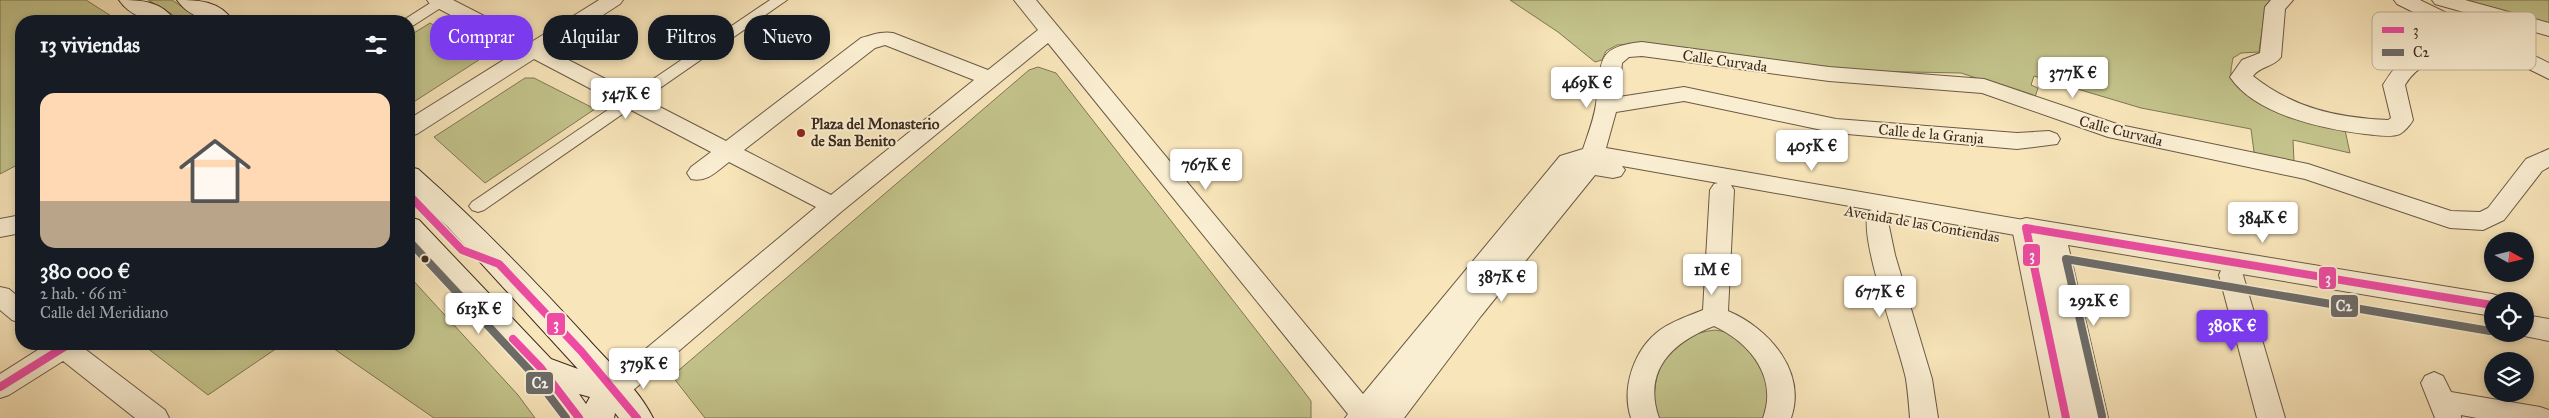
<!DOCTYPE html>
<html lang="es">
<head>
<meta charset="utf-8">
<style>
  :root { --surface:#171b24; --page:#242831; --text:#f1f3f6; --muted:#9ea1a6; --line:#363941; --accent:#7c3aed }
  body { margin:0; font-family:"IM FELL Great Primer",serif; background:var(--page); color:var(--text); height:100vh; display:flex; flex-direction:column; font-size:19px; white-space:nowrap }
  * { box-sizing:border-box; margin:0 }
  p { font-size:16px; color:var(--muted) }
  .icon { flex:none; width:28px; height:28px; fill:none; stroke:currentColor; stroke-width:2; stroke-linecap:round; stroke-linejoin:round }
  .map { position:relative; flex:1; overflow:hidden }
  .details { position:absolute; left:15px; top:15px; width:400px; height:335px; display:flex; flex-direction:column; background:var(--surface); border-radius:20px; box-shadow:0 2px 8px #0003 }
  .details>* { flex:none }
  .banner { position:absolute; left:430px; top:15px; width:475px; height:45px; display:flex; gap:10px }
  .needle { width:32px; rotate:98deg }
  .tools { position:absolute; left:2484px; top:232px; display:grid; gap:10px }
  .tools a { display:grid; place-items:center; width:50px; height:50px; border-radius:50%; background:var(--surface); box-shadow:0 2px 8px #0003; font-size:25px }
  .price { position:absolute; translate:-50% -42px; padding:0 11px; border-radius:5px; background:#fff; color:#222; font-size:16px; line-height:32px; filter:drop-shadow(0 1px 2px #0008) }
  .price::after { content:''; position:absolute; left:50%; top:30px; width:15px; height:11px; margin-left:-8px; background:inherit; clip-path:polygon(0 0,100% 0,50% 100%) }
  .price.current { background:var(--accent); color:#fff }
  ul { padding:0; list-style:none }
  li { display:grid; align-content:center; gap:10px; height:265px; padding:0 25px }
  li+li { border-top:1px solid var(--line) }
  li span { display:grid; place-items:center; height:155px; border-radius:15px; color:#555 }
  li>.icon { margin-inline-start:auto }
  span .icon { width:90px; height:90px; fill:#fffc; stroke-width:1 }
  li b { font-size:21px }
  h2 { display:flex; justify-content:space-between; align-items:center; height:60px; padding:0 25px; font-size:21px }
  .pill { padding:0 18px; border-radius:20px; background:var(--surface); box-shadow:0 2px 8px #0003; font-size:18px; line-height:45px }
  .pill.current { background:var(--accent); color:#fff }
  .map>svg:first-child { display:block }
  .green { fill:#c3c38b; stroke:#807654 }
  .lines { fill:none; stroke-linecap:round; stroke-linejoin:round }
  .pedestrian-casing { stroke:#6b5945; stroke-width:2 }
  .minor-casing { stroke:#6b5945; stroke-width:2 }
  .tertiary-casing { stroke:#6b5945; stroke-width:2 }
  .secondary-casing { stroke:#3c2a1e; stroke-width:2 }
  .pedestrian { fill:#faeed2; fill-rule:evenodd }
  .minor { fill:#faeed2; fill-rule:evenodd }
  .tertiary { fill:#faeed2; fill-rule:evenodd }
  .secondary { fill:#faeed2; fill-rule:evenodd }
  .bus-1-casing { stroke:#faeed2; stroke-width:11 }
  .bus-2-casing { stroke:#faeed2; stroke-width:11 }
  .bus-1 { stroke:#ee4ba4; stroke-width:8 }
  .bus-2 { stroke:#6c6c69; stroke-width:8 }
  .poi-dot { fill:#8f2418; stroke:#faeed2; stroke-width:2 }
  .bus-dot { fill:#3c2a1e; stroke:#faeed2; stroke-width:2 }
  .labels { text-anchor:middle; stroke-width:4; stroke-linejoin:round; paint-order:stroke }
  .street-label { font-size:15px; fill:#3c2a1e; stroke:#faeed2 }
  .poi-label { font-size:15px; font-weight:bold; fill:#3c2a1e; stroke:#faeed2; text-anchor:start }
  .key { fill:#faeed2; stroke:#c1b39c; stroke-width:1 }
  .key-label { font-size:14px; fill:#3c2a1e }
  .line-badge { stroke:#faeed2; stroke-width:2 }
  .badge-label { font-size:14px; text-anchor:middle; font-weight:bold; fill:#fff }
</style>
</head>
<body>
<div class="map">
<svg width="2549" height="418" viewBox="0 0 2549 418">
  <rect width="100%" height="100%" fill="#f8e5ba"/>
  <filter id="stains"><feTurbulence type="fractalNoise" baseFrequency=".004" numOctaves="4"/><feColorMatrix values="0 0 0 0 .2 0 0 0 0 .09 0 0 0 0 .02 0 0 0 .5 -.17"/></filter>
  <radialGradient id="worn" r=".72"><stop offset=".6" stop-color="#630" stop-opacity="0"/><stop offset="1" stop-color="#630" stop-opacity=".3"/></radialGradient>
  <path class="green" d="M0 0H86L119 21H21V163L0 174Z
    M148 0H172L204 21H183Z
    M1510 0H2273L2265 9 2259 52 2241 53 2233 58C2231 71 2228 76 2238 86L2302 120 2345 130 2350 153 2293 140 2294 162 2258 154 2254 152 2251 129 2141 108 2034 76 2031 85 2038 88 2035 97 1961 73 1862 71 1740 58 1636 44 1617 45 1606 51 1602 60 1595 62 1558 32Z
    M2463 0H2549V24Z
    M430 23 488 54 409 105V36Z
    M1038 67 1056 73 1302 389 1311 401V418H705L672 376 1029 70Z
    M525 78H534L595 109 485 183 434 137Z
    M409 276 518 395 535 418H434L327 344H409Z
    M1715 330 1726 332 1760 356 1770 398 1764 418H1657C1647 374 1667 335 1715 330Z
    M142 344H283L208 395Z"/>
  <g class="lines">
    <g class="pedestrian-casing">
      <path id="pedestrian" d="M435 0H453L414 25 409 27V21H402Z
        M770 0H787L484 210 478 212 472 210 469 206 472 202Z"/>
    </g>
    <g class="minor-casing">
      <path id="minor" d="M427 0H453L533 41 599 0H623L620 4 549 50 726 141 861 38C872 35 882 31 893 33L988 70 1038 30 1014 0H1036L1363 394 1560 156 1583 149C1588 134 1594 119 1596 104 1603 63 1593 47 1642 42L1829 67 1984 79 2120 125 2308 164 2451 211 2480 212 2488 208 2526 159 2549 149V167L2542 171 2504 220 2483 230 2450 228 2305 179 2108 137 1982 93 1829 81 1642 56 1629 57 1622 63 1619 97 1684 87 1836 119 2017 133 2049 131 2057 134 2060 139 2057 144 2017 149 1836 133 1684 101 1616 112 1606 148 2035 222 2038 228 2035 234 2026 237 1886 212 1895 255 1932 379 1938 418H1910C1909 405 1908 392 1906 379 1900 348 1856 233 1869 211L1872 210 1731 185 1734 190 1728 311C1769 328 1807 372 1791 418H1763C1778 378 1751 343 1714 326 1673 342 1642 370 1659 418H1631C1621 388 1634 349 1660 330 1673 321 1688 316 1703 310L1710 190 1714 184 1718 183 1622 166 1625 170 1621 176 1613 178 1595 175 1481 316 1404 418H1345L1348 414 1048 43 841 212 624 398 615 401 606 398 602 390 606 382 816 207 729 162C717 171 707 183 691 179L687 173 691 167 711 152 534 59 417 134 409 136V119L518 51 430 4ZM885 45 974 80 831 195 744 150 875 48Z
        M2271 0H2293L2285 9 2281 57C2274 67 2260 66 2253 76 2293 108 2338 118 2388 120L2391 118 2383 85C2406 47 2422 50 2462 40L2469 42 2473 47 2469 52C2443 58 2420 60 2405 85L2413 120C2410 125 2405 131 2400 134 2390 138 2376 135 2365 134 2324 129 2255 115 2230 77L2242 60 2260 53 2265 7Z
        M2394 0H2420L2549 63V79L2397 4Z
        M2432 0H2465L2549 23V36L2435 4Z
        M21 215V233L0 237V219Z
        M2231 266 2240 268 2243 275 2285 418H2257L2219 275 2222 268Z
        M0 287 9 289 21 299V323L12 320 0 310Z
        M47 344H82L81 346 165 410 169 418H135L63 361 9 395 0 398V374Z
        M2434 372 2443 376 2451 392 2540 407 2549 410V418H2477L2461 415V418H2435L2421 383 2425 376Z"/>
    </g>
    <g class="tertiary-casing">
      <path id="tertiary" d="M2026 218 2492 294 2502 297 2505 301H2492V316L2068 245 2108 418H2050L2012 228 2016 221Z
        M2525 315 2549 319V341L2514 334H2525Z"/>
    </g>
    <g class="secondary-casing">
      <path id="secondary" d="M119 0C141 0 162 1 175 21 154 22 132 19 119 0Z
        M177 0C199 0 220 1 233 21 212 22 190 19 177 0Z
        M409 167 418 169C479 223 534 280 588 339 610 364 638 388 653 418H619L615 413 614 418H561L529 375 409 244V217L419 220 551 359 578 369 448 227 409 191ZM579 394 590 397 586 404Z"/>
    </g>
    <use href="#pedestrian" class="pedestrian"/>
    <use href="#minor" class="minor"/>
    <use href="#tertiary" class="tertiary"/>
    <use href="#secondary" class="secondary"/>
    <g class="bus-1-casing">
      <path id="bus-1" d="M409 195 462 250 499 264 581 351 637 418
        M513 339 540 367 579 418
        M0 387 69 344
        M2066 418 2026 228 2492 305"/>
    </g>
    <g class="bus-2-casing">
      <path id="bus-2" d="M409 241 532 373 566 418
        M2102 416 2066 259 2490 331"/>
    </g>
    <use href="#bus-1" class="bus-1"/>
    <use href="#bus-2" class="bus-2"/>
  </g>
  <circle class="poi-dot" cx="801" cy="133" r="5"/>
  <circle class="bus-dot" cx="425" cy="259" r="4.5"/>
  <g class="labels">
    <g class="street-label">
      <text transform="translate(1725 61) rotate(8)" y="5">Calle Curvada</text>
      <text transform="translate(2121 131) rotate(14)" y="5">Calle Curvada</text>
      <text transform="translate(1931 134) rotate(5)" y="5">Calle de la Granja</text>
      <text transform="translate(1922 224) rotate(10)" y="5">Avenida de las Contiendas</text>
    </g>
    <g class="poi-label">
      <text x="811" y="129">Plaza del Monasterio<tspan x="811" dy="17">de San Benito</tspan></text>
    </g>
  </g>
  <rect x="2372" y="12" width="164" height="58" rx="8" class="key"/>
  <rect x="2382" y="27" width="22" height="6" fill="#ee4ba4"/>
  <rect x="2382" y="49" width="22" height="7" fill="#6c6c69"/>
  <g class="key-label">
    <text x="2413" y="35">3</text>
    <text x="2413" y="57">C2</text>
  </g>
  <g class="line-badge">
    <rect x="2022" y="243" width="19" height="24" rx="5" fill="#ee4ba4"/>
    <rect x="2318" y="266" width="19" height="24" rx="5" fill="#ee4ba4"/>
    <rect x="2330" y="294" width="29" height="24" rx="5" fill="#6c6c69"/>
    <rect x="546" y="312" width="20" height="24" rx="5" fill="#ee4ba4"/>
    <rect x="525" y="371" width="29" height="24" rx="5" fill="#6c6c69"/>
  </g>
  <g class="badge-label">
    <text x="2032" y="260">3</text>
    <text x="2328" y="283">3</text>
    <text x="2344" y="311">C2</text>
    <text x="556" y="329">3</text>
    <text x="540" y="388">C2</text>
  </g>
  <rect width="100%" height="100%" filter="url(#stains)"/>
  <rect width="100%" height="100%" fill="url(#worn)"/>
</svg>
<div class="tools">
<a><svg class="needle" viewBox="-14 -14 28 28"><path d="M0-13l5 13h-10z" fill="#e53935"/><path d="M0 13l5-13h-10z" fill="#9ea1a6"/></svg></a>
<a><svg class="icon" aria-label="locate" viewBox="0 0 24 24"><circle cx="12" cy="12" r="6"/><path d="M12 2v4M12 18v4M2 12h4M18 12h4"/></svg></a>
<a><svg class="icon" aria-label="layers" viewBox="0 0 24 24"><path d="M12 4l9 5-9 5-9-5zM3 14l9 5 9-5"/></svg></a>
</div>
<b class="price" style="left:2073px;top:99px">377K €</b>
<b class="price" style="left:1587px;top:109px">469K €</b>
<b class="price" style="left:626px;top:120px">547K €</b>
<b class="price" style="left:1812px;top:172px">405K €</b>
<b class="price" style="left:1206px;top:191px">767K €</b>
<b class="price" style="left:2263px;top:244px">384K €</b>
<b class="price" style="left:1712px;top:296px">1M €</b>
<b class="price" style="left:1502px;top:303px">387K €</b>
<b class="price" style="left:1880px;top:318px">677K €</b>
<b class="price" style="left:2094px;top:327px">292K €</b>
<b class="price" style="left:479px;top:335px">613K €</b>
<b class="price current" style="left:2232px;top:352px">380K €</b>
<b class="price" style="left:644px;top:390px">379K €</b>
<div class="banner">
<a class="pill current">Comprar</a>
<a class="pill">Alquilar</a>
<a class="pill">Filtros</a>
<a class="pill">Nuevo</a>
</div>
<section class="details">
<h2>13 viviendas<svg class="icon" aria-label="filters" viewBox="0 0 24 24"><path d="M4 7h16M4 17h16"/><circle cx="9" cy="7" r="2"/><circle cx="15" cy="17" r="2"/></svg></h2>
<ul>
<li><span style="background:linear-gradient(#ffd9b3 70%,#b9a48a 0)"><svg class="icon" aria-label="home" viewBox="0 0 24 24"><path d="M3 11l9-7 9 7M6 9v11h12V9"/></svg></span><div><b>380 000 €</b><p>2 hab. · 66 m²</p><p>Calle del Meridiano</p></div></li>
</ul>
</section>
</div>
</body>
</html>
